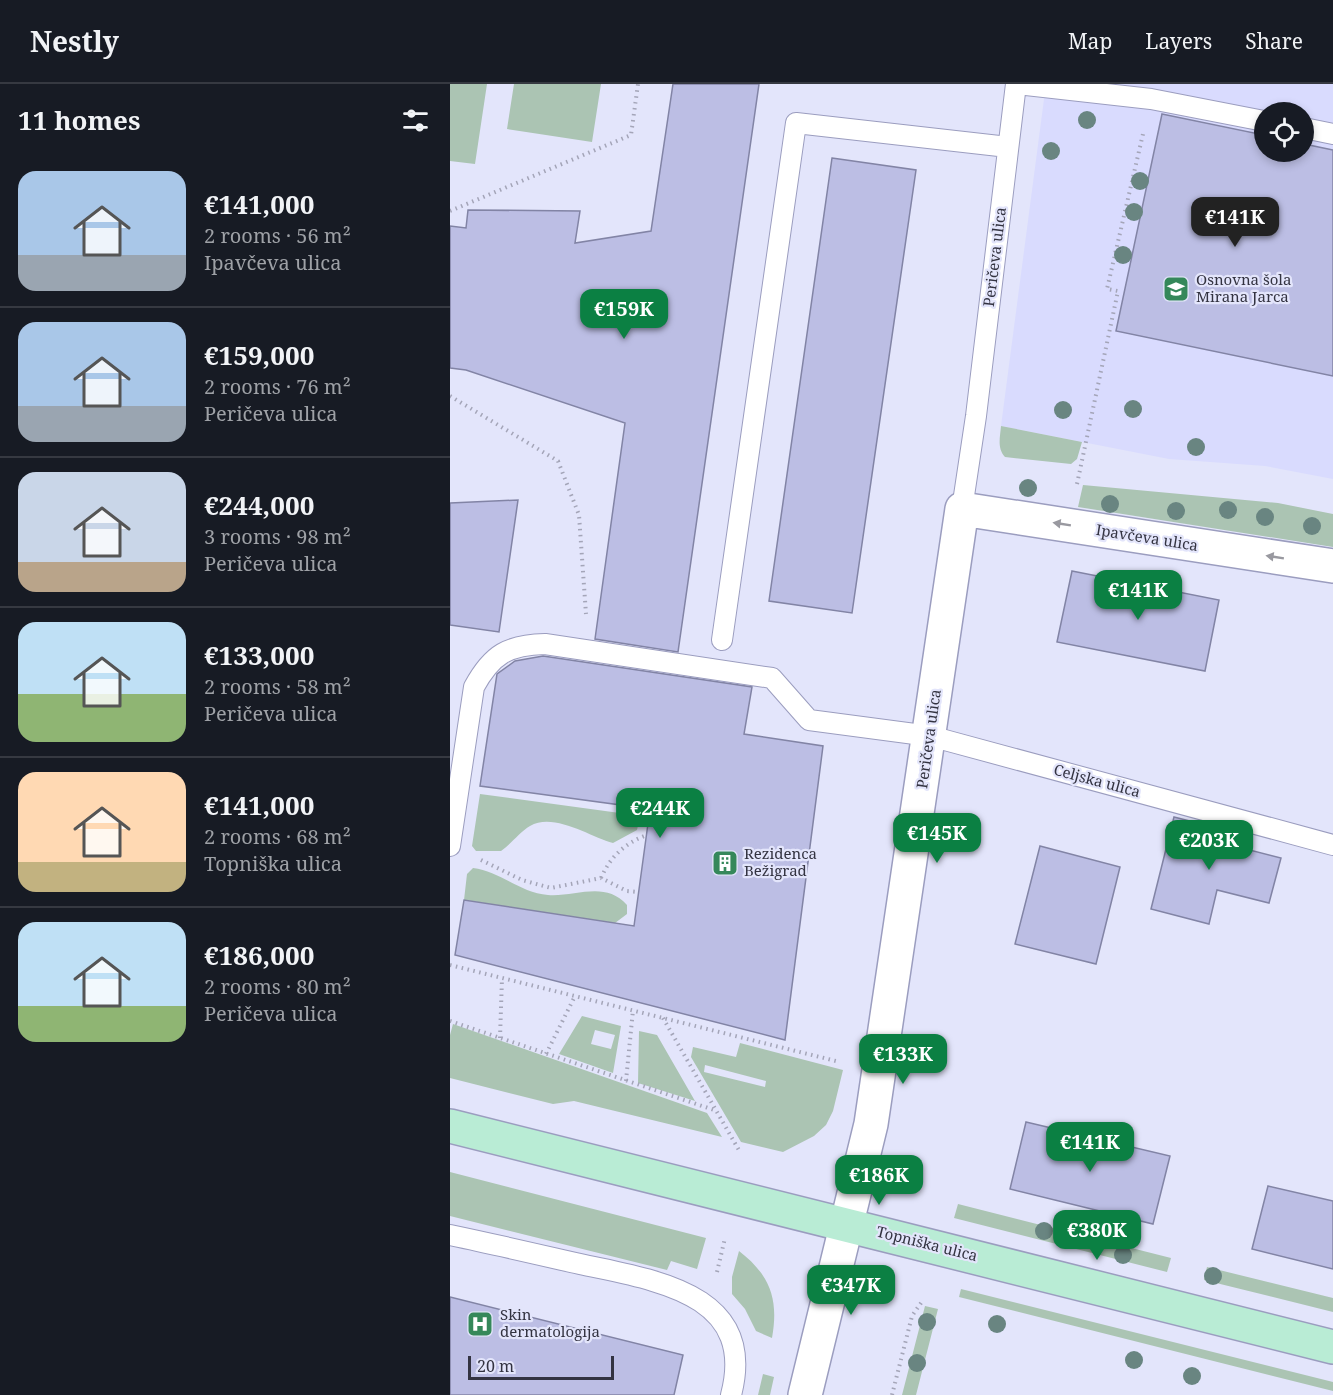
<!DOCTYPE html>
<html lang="en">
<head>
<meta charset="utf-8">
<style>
  :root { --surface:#171b24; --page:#20242c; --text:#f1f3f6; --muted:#9ea1a6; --line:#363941; --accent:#0b8043 }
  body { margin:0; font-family:"Noto Serif",serif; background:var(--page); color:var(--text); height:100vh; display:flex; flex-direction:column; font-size:22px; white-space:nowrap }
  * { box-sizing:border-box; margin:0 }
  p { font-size:20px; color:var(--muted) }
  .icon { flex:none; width:33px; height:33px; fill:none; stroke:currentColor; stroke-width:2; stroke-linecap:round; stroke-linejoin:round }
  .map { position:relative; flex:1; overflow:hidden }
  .drawer { display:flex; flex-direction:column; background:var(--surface); width:450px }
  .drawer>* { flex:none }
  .tools { position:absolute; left:804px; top:18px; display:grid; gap:12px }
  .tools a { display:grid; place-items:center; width:60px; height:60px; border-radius:50%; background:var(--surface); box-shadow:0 3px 9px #0003; font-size:30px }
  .scale { position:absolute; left:18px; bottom:15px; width:146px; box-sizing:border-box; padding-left:6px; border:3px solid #333341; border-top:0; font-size:16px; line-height:21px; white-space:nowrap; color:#333341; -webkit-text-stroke:4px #e3e5fb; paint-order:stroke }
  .price { position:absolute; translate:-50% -51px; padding:0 14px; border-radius:12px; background:var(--accent); color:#fff; font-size:20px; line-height:39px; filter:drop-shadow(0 2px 3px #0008) }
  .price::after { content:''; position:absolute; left:50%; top:36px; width:18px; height:14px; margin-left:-9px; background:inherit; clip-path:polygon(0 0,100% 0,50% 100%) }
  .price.active { background:#222; color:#fff }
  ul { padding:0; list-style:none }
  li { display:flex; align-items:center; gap:18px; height:150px; padding:0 18px }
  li+li { border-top:2px solid var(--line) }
  li span { display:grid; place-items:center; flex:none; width:168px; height:120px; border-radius:18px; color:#555 }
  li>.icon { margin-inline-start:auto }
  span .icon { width:72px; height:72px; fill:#fffc; stroke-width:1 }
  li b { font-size:26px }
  h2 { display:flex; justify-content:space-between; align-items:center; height:72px; padding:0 18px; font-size:26px }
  header { display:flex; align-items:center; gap:36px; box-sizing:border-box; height:84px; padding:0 30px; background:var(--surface); border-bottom:2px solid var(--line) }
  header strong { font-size:28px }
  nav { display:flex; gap:33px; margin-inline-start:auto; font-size:21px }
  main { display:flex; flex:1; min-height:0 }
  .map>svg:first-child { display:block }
  .built { fill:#d9dbfe; fill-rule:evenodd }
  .green { fill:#abc4b3; fill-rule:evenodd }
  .building { fill:#bcbee4; stroke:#8284a5; stroke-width:1.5 }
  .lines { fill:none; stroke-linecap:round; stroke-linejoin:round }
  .service-casing { stroke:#9b9dbf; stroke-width:22 }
  .minor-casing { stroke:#9b9dbf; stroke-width:36 }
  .secondary-casing { stroke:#9b9dbf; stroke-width:36 }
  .path { stroke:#a4a5b8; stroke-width:4; stroke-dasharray:1.5 4.5; stroke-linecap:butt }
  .service { stroke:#fff; stroke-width:20 }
  .minor { stroke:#fff; stroke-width:33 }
  .secondary { stroke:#b9ecd5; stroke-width:33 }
  .tree { fill:#698581 }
  .oneway { fill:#9999a0 }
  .labels { text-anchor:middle; stroke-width:4.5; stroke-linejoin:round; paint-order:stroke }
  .street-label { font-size:15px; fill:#333341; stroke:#e3e5fb }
  .poi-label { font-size:15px; fill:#333341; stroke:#e3e5fb; text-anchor:start }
</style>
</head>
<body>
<header>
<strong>Nestly</strong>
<nav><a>Map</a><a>Layers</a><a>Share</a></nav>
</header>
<main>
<section class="drawer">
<h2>11 homes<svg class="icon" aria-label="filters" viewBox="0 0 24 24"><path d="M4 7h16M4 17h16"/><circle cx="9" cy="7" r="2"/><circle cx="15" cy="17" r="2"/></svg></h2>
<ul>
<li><span style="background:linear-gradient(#a9c7e8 70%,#9aa5b1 0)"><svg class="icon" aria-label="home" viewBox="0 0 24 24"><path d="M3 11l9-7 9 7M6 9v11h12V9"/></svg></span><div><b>€141,000</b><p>2 rooms · 56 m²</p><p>Ipavčeva ulica</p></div></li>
<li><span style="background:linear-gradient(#a9c7e8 70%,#9aa5b1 0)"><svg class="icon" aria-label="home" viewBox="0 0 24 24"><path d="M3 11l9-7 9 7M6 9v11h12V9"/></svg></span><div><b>€159,000</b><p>2 rooms · 76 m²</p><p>Peričeva ulica</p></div></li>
<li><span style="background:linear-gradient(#c9d6e8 75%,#b9a48a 0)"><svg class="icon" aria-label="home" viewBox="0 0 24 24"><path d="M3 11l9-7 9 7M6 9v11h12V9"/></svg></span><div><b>€244,000</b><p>3 rooms · 98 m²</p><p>Peričeva ulica</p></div></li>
<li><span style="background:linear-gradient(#bfe0f5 60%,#8fb573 0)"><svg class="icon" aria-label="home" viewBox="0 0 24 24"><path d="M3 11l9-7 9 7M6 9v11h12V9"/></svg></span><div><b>€133,000</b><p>2 rooms · 58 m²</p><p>Peričeva ulica</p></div></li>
<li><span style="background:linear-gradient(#ffd9b3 75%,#c2b280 0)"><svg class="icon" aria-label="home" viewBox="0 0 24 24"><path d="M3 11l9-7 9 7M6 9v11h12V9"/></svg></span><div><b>€141,000</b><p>2 rooms · 68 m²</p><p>Topniška ulica</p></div></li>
<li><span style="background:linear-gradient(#bfe0f5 70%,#8fb573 0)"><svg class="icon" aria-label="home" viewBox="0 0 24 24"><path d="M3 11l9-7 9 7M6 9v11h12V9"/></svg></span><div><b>€186,000</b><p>2 rooms · 80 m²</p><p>Peričeva ulica</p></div></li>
</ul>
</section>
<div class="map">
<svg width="883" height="1311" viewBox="0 0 883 1311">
  <rect width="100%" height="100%" fill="#e3e5fb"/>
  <path class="built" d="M596 0H883V395L815 382 719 375 551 342ZM814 28H854V68H814Z"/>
  <path class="green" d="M0 0H37L25 80 0 77Z
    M64 0H151L142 58 57 45Z
    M551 342 632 358 627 375 621 380 555 373C547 364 550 354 551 342Z
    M633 401 828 419 883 430V463L628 423Z
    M30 710 177 730 178 722 192 724 187 746 163 759C140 753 104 728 80 742 70 748 61 760 51 767H26L22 762Z
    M23 784C50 787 70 809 98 811 126 813 155 796 177 821V830L165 839 14 816 17 790Z
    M132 932 171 942 163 989 109 970ZM145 946 165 951 161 965 141 960Z
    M3 940 257 1029 272 1053 124 1017 103 1020 0 994V951Z
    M189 947 207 951 245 1017 188 999Z
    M290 959 393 986 383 1027 376 1041 364 1052 333 1068 291 1058 241 973 243 963 286 973ZM255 981 316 997 315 1003 254 988Z
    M0 1088 256 1154 247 1185 221 1177 217 1186 0 1132Z
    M508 1120 721 1174 717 1188 504 1134Z
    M289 1167C320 1191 329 1215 322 1254L306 1247 295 1225 282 1210V1193Z
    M757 1183 883 1214V1228L754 1196Z
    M511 1205 883 1298V1307L509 1213Z
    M475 1222 488 1225 466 1311H452Z
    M313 1290 324 1293 320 1311H308Z"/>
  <path class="building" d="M223 0H309L228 568 145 555 175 339 16 286 0 284V142L16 144 18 126 130 127 125 159 201 147Z
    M712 30 814 51V68H854V60L883 66V292L666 247Z
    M382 74 466 86 402 529 319 517Z
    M68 416 49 548 0 541V419Z
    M622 487 769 516 755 587 607 558Z
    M93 572 302 603 294 650 373 662 335 956 5 871 14 816 184 842 200 725 30 702 47 590 65 577Z
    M724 733 783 748 780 761 831 774 819 819 767 806 759 840 701 825Z
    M590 762 670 783 646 880 565 860Z
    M576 1038 720 1072 703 1140 560 1105Z
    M818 1102 883 1117V1185L802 1165Z
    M0 1213 233 1271 224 1311H0Z"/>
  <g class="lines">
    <g class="service-casing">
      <path id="service" d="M567 0 701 15 814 37
        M854 44 883 50
        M512 425 526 332 566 0
        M272 556 346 39 558 63
        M0 762 24 603C42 570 58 561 95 560L322 594 359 636 480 652 883 761
        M0 1151C43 1160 86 1170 130 1180 202 1196 308 1208 281 1311"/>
    </g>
    <g class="minor-casing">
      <path id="minor" d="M355 1311 421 1040 512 425 883 482"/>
    </g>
    <g class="secondary-casing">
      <path id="secondary" d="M0 1042 883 1263"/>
    </g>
    <path class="path" d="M0 127 181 51 188 0
      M0 312 108 377 129 431 136 530
      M627 400 668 207 657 205 693 50
      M31 776 72 796 101 804 151 794 177 807 189 808
      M151 794C160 773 175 759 197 751
      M0 881 386 977
      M213 934 290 1068
      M0 937 267 1027
      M50 954 52 894
      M96 970 125 912
      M176 997 183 926
      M267 1188 275 1154
      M442 1311 462 1232 473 1216"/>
    <use href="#service" class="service"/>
    <use href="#minor" class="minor"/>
    <use href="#secondary" class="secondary"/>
  </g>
  <g class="tree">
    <circle cx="637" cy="36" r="9"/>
    <circle cx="601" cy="67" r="9"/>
    <circle cx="690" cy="97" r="9"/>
    <circle cx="684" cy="128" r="9"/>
    <circle cx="673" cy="171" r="9"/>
    <circle cx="683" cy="325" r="9"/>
    <circle cx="613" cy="326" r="9"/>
    <circle cx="746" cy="363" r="9"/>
    <circle cx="578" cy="404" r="9"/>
    <circle cx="660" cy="420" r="9"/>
    <circle cx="778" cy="426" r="9"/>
    <circle cx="726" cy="427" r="9"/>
    <circle cx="815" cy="433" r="9"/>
    <circle cx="862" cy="442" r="9"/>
    <circle cx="594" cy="1147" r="9"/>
    <circle cx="673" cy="1171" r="9"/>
    <circle cx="763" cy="1192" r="9"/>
    <circle cx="477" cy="1238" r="9"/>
    <circle cx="547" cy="1240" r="9"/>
    <circle cx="684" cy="1276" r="9"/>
    <circle cx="467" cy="1279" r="9"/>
    <circle cx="742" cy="1292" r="9"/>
  </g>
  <defs><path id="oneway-solid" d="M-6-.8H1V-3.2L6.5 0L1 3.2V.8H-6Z" transform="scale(1.5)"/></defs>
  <g class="oneway">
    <use href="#oneway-solid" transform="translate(612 440) rotate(-171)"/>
    <use href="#oneway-solid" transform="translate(825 473) rotate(-171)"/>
  </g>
  <defs>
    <g id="school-square" transform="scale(1.35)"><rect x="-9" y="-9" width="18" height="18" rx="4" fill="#35885a" stroke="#e3e5fb"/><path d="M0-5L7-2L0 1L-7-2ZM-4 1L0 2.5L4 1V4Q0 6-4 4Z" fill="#fff"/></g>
    <g id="building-square" transform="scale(1.35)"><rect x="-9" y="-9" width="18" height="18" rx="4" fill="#35885a" stroke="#e3e5fb"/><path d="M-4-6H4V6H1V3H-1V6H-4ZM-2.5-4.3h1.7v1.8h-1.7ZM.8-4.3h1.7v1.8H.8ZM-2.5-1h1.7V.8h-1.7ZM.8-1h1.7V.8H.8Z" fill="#fff"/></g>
    <g id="hospital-square" transform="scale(1.35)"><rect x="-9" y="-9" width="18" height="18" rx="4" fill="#35885a" stroke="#e3e5fb"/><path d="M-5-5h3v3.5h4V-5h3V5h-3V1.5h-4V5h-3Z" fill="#fff"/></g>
  </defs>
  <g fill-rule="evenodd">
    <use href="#school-square" x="726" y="205"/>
    <use href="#building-square" x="275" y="779"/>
    <use href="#hospital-square" x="30" y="1240"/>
  </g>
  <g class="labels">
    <g class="street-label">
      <text transform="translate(545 173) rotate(-83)" y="5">Peričeva ulica</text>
      <text transform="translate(697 454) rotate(9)" y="5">Ipavčeva ulica</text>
      <text transform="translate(479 655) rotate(-82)" y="5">Peričeva ulica</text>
      <text transform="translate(647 697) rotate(15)" y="5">Celjska ulica</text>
      <text transform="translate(477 1160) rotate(14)" y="5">Topniška ulica</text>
    </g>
    <g class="poi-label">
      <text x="746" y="201">Osnovna šola<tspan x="746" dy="17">Mirana Jarca</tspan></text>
      <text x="294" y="775">Rezidenca<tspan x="294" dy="17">Bežigrad</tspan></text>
      <text x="50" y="1236">Skin<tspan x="50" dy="17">dermatologija</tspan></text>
    </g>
  </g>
</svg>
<div class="tools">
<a><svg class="icon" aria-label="locate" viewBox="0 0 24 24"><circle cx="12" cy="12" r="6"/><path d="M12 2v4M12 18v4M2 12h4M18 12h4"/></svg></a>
</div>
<div class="scale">20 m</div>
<b class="price active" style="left:785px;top:164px">€141K</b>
<b class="price" style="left:174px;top:256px">€159K</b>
<b class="price" style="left:688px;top:537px">€141K</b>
<b class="price" style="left:210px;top:755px">€244K</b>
<b class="price" style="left:487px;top:780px">€145K</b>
<b class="price" style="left:759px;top:787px">€203K</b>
<b class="price" style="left:453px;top:1001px">€133K</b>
<b class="price" style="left:640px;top:1089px">€141K</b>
<b class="price" style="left:429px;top:1122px">€186K</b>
<b class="price" style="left:647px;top:1177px">€380K</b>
<b class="price" style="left:401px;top:1232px">€347K</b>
</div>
</main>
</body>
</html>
